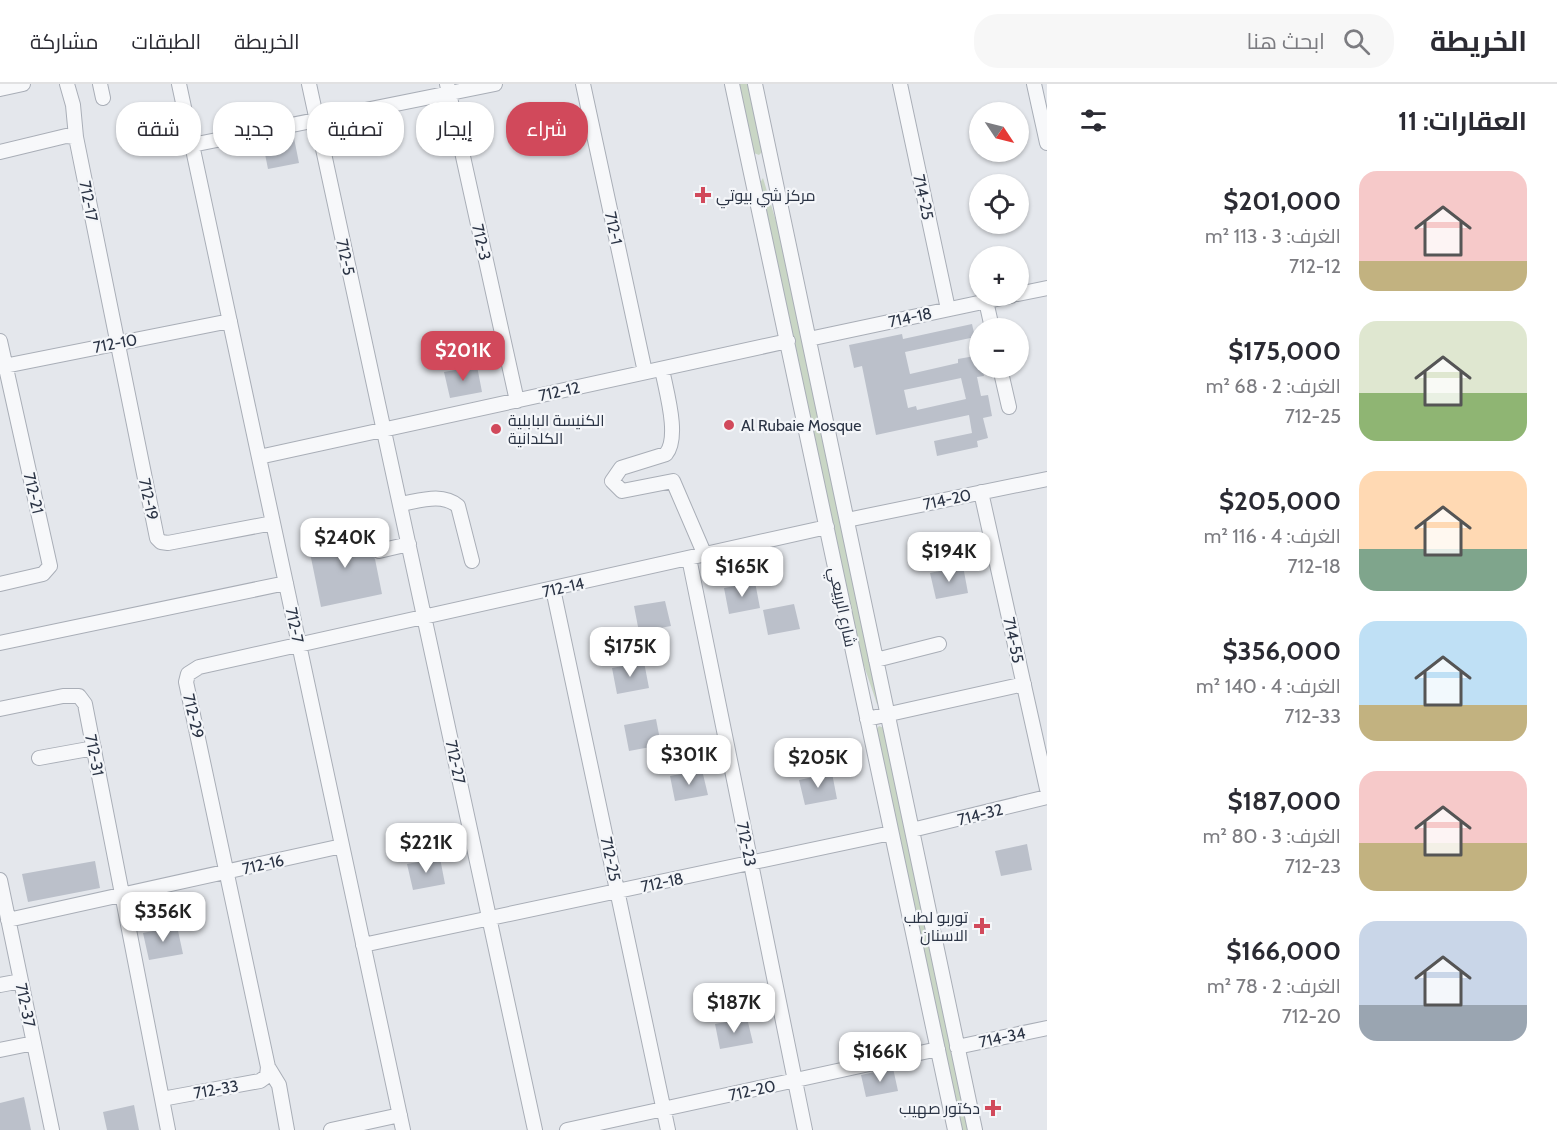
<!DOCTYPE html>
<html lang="ar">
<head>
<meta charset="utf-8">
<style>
  :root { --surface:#fff; --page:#f7f7f7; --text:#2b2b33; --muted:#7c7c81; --line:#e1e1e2; --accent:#d1495b }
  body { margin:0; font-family:Cabin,Cairo,sans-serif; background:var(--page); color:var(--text); direction:rtl; height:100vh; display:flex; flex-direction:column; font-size:22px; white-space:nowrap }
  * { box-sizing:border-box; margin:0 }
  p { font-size:20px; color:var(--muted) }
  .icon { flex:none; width:33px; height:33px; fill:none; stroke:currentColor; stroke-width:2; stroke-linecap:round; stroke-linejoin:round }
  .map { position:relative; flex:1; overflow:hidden; direction:ltr }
  .drawer { display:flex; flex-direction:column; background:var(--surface); width:510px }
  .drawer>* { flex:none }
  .banner { position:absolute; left:18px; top:18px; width:570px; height:54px; direction:rtl; display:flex; gap:12px }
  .needle { width:39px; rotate:125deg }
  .controls { position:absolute; left:969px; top:18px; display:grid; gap:12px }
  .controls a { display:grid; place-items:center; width:60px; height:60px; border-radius:50%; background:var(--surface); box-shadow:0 2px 4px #0004; font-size:30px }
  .price { position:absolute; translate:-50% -51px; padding:0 14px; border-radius:12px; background:#fff; color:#222; font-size:20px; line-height:39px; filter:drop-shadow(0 2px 3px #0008) }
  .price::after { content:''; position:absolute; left:50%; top:36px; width:18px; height:14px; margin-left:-9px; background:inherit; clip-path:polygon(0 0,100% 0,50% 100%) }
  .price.active { background:var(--accent); color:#fff }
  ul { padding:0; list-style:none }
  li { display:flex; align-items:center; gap:18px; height:150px; padding:0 30px }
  li span { display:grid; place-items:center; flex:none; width:168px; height:120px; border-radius:18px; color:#555 }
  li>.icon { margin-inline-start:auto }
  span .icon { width:72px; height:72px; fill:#fffc; stroke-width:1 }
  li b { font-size:26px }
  h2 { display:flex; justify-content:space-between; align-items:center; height:72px; padding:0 30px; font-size:26px }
  .tag { padding:0 21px; border-radius:24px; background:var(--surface); box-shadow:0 2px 4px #0004; font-size:21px; line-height:54px }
  .tag.active { background:var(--accent); color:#fff }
  header { display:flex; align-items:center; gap:36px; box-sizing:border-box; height:84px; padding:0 30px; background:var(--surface); border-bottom:2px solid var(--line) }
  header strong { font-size:28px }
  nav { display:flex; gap:33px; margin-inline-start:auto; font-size:21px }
  .search { width:420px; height:54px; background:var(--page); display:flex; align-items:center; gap:15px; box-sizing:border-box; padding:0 21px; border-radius:24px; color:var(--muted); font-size:22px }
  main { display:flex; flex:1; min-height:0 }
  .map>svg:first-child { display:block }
  .green { fill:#c9d6c5 }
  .building { fill:#bbc0ca; fill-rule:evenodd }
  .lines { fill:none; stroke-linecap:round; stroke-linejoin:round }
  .minor-casing { stroke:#a9aeb7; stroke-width:16 }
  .minor { stroke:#f7f8fa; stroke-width:14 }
  .poi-dot { fill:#d1495b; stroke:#f4f6f9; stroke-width:2 }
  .labels { text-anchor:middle; stroke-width:4.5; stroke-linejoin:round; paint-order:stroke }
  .poi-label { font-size:16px; fill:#2b3445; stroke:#f4f6f9; text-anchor:start }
  .street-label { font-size:16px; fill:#2b3445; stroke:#f4f6f9 }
</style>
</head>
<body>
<header>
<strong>الخريطة</strong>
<div class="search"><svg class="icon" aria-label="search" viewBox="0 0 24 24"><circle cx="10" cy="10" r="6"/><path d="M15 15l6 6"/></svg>ابحث هنا</div>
<nav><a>الخريطة</a><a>الطبقات</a><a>مشاركة</a></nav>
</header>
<main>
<section class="drawer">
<h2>العقارات: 11<svg class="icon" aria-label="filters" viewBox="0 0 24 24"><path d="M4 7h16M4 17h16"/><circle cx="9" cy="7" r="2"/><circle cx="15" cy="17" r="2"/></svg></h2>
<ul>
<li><span style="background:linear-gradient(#f6c9c9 75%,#c2b280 0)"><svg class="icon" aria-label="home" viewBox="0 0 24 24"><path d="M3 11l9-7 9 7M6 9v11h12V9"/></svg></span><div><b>$201,000</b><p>الغرف: 3 · 113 m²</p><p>712-12</p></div></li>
<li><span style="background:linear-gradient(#dfe7d0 60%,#8fb573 0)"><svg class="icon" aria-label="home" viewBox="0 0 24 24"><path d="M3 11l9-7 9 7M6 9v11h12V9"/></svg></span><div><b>$175,000</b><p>الغرف: 2 · 68 m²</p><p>712-25</p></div></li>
<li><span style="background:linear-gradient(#ffd9b3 65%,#7fa58c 0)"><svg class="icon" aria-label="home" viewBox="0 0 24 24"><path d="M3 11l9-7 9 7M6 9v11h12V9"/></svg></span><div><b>$205,000</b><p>الغرف: 4 · 116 m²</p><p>712-18</p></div></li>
<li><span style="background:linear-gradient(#bfe0f5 70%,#c2b280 0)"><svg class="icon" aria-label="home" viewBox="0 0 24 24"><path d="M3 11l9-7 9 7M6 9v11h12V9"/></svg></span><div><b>$356,000</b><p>الغرف: 4 · 140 m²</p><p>712-33</p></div></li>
<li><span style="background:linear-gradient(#f6c9c9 60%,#c2b280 0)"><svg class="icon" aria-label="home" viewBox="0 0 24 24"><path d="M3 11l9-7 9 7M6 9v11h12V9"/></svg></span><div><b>$187,000</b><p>الغرف: 3 · 80 m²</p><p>712-23</p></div></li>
<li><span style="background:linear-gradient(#c9d6e8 70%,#9aa5b1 0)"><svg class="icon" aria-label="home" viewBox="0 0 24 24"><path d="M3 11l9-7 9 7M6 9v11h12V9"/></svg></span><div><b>$166,000</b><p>الغرف: 2 · 78 m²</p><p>712-20</p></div></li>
</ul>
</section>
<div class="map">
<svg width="1047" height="1046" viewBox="0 0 1047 1046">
  <rect width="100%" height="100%" fill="#e4e7ec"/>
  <path class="green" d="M739 0H748L763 67 759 71 754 69Z
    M763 94 788 177 879 618 877 620 861 573 760 99Z
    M879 642 884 644 969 1046H961L876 646Z"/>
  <path class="building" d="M294 54 299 79 268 85 263 60Z
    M972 240 975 253 905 268 910 290 958 279V275L980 271V284H982L984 292 977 293 981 312 988 311 992 332 983 334 988 354 977 357 978 363 937 372 934 357 972 349 969 331 876 351 862 282 854 284 849 261 902 250 903 255ZM961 294 966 315 917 326 916 322 908 324 904 306Z
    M477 282 482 308 450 314 444 288Z
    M369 447 372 461 370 468 375 475 382 510 321 523 308 459Z
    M963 482 968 509 936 515 930 489Z
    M755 498 760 524 729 530 724 504Z
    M665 517 671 542 639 548 634 522Z
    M794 520 800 545 768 551 763 526Z
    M644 578 649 604 617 610 612 584Z
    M656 635 661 661 629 667 624 641Z
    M702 686 708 711 675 717 670 692Z
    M832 689 837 715 805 721 799 696Z
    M1027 760 1032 786 1001 792 995 767Z
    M440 774 445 800 413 806 407 780Z
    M95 777 100 804 28 818 22 790Z
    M177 842 183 870 149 876 143 849Z
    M747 934 753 959 720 965 715 940Z
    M893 984 898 1007 866 1013 861 991Z
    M24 1013 31 1046H0V1019Z
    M134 1021 139 1046H107L103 1028Z"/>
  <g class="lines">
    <g class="minor-casing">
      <path id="minor" d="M67 0 73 21 76 53
        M100 0 103 14
        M179 0 403 1046
        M309 0 535 1046
        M447 0 517 317
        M583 0 645 288
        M732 0 955 1046
        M755 0 975 1046
        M900 0 948 225
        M1034 0 1047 59
        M0 5 23 0
        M192 61 495 0
        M0 68 66 52 76 53 157 454 161 458 168 459 273 439
        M1018 210 1047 204
        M986 217 992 244
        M809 255 1011 212
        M0 257 50 482 43 490 0 500
        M0 283 230 237
        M1000 284 1009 323
        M662 285C666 307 680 353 666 370L621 384 612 397 622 407 673 397 704 469
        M259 373 788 257
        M981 408 1047 705
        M400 420C419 417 442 408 458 422L472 477
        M847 436 1047 395
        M379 467 409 460
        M689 474 805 1046
        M553 505 668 1046
        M0 559 286 499
        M876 576 939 560
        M0 625 63 612H79L85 620 162 1015 260 997 267 992 268 983 186 598 188 590 199 583 827 443
        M867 635 1024 600
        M39 674 94 664
        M912 746 1047 713
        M0 796 52 1046
        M8 836 342 762
        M363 861 891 749
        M0 901 21 897
        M957 963 1047 944
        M0 966 34 959
        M268 983 279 1001 287 1046
        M162 1015 168 1046
        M331 1046 400 1031
        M567 1046 938 965"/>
    </g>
    <use href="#minor" class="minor"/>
  </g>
  <g class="poi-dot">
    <path d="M700 102h6v6h6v6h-6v6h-6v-6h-6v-6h6z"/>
    <circle cx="729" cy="341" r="6"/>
    <circle cx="496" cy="345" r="6"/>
    <path d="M979 833h6v6h6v6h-6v6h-6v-6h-6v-6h6z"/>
    <path d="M990 1015h6v6h6v6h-6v6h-6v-6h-6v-6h6z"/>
  </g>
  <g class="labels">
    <g class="poi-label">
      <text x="716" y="117">مركز شي بيوتي</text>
      <text x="508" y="342">الكنيسة البابلية<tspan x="508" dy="18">الكلدانية</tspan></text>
      <text x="741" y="347">Al Rubaie Mosque</text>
      <text x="968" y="839" text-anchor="end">توربو لطب<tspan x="968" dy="18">الاسنان</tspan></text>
      <text x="980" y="1030" text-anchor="end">دكتور صهيب</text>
    </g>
    <g class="street-label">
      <text transform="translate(924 113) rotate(78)" y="6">714-25</text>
      <text transform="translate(89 117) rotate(79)" y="6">712-17</text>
      <text transform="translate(614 144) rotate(78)" y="6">712-1</text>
      <text transform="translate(482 158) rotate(77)" y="6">712-3</text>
      <text transform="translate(346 173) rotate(78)" y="6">712-5</text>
      <text transform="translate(910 233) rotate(-12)" y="6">714-18</text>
      <text transform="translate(115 259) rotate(-11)" y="6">712-10</text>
      <text transform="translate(559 307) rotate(-12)" y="6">712-12</text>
      <text transform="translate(34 409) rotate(77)" y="6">712-21</text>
      <text transform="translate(149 415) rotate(78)" y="6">712-19</text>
      <text transform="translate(947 415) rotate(-12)" y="6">714-20</text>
      <text transform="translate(563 503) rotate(-13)" y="6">712-14</text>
      <text transform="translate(843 523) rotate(78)" y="6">شارع الربيعي</text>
      <text transform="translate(295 541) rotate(78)" y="6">712-7</text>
      <text transform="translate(1014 556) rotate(78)" y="6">714-55</text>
      <text transform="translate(194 632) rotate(77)" y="6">712-29</text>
      <text transform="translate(95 671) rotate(79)" y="6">712-31</text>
      <text transform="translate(456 678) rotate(78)" y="6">712-27</text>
      <text transform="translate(980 730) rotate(-14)" y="6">714-32</text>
      <text transform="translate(747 760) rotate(79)" y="6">712-23</text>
      <text transform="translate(611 775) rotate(78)" y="6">712-25</text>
      <text transform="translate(263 780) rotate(-13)" y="6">712-16</text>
      <text transform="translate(662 798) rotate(-12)" y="6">712-18</text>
      <text transform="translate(26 921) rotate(78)" y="6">712-37</text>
      <text transform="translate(1002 953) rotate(-12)" y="6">714-34</text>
      <text transform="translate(216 1005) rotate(-10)" y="6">712-33</text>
      <text transform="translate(752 1006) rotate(-12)" y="6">712-20</text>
    </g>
  </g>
</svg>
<div class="controls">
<a><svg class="needle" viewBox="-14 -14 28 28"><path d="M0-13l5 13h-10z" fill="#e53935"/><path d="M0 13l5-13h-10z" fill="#7c7c81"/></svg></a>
<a><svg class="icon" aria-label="locate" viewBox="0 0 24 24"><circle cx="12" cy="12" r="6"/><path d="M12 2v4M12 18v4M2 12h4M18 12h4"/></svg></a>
<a>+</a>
<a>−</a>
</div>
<b class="price active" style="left:463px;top:298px">$201K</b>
<b class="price" style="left:345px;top:485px">$240K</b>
<b class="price" style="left:949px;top:499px">$194K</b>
<b class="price" style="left:742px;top:514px">$165K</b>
<b class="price" style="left:630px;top:594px">$175K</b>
<b class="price" style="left:689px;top:702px">$301K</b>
<b class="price" style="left:818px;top:705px">$205K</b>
<b class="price" style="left:426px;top:790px">$221K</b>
<b class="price" style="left:163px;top:859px">$356K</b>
<b class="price" style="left:734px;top:950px">$187K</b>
<b class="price" style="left:880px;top:999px">$166K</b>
<div class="banner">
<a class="tag active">شراء</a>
<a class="tag">إيجار</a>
<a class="tag">تصفية</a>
<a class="tag">جديد</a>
<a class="tag">شقة</a>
</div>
</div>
</main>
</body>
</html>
